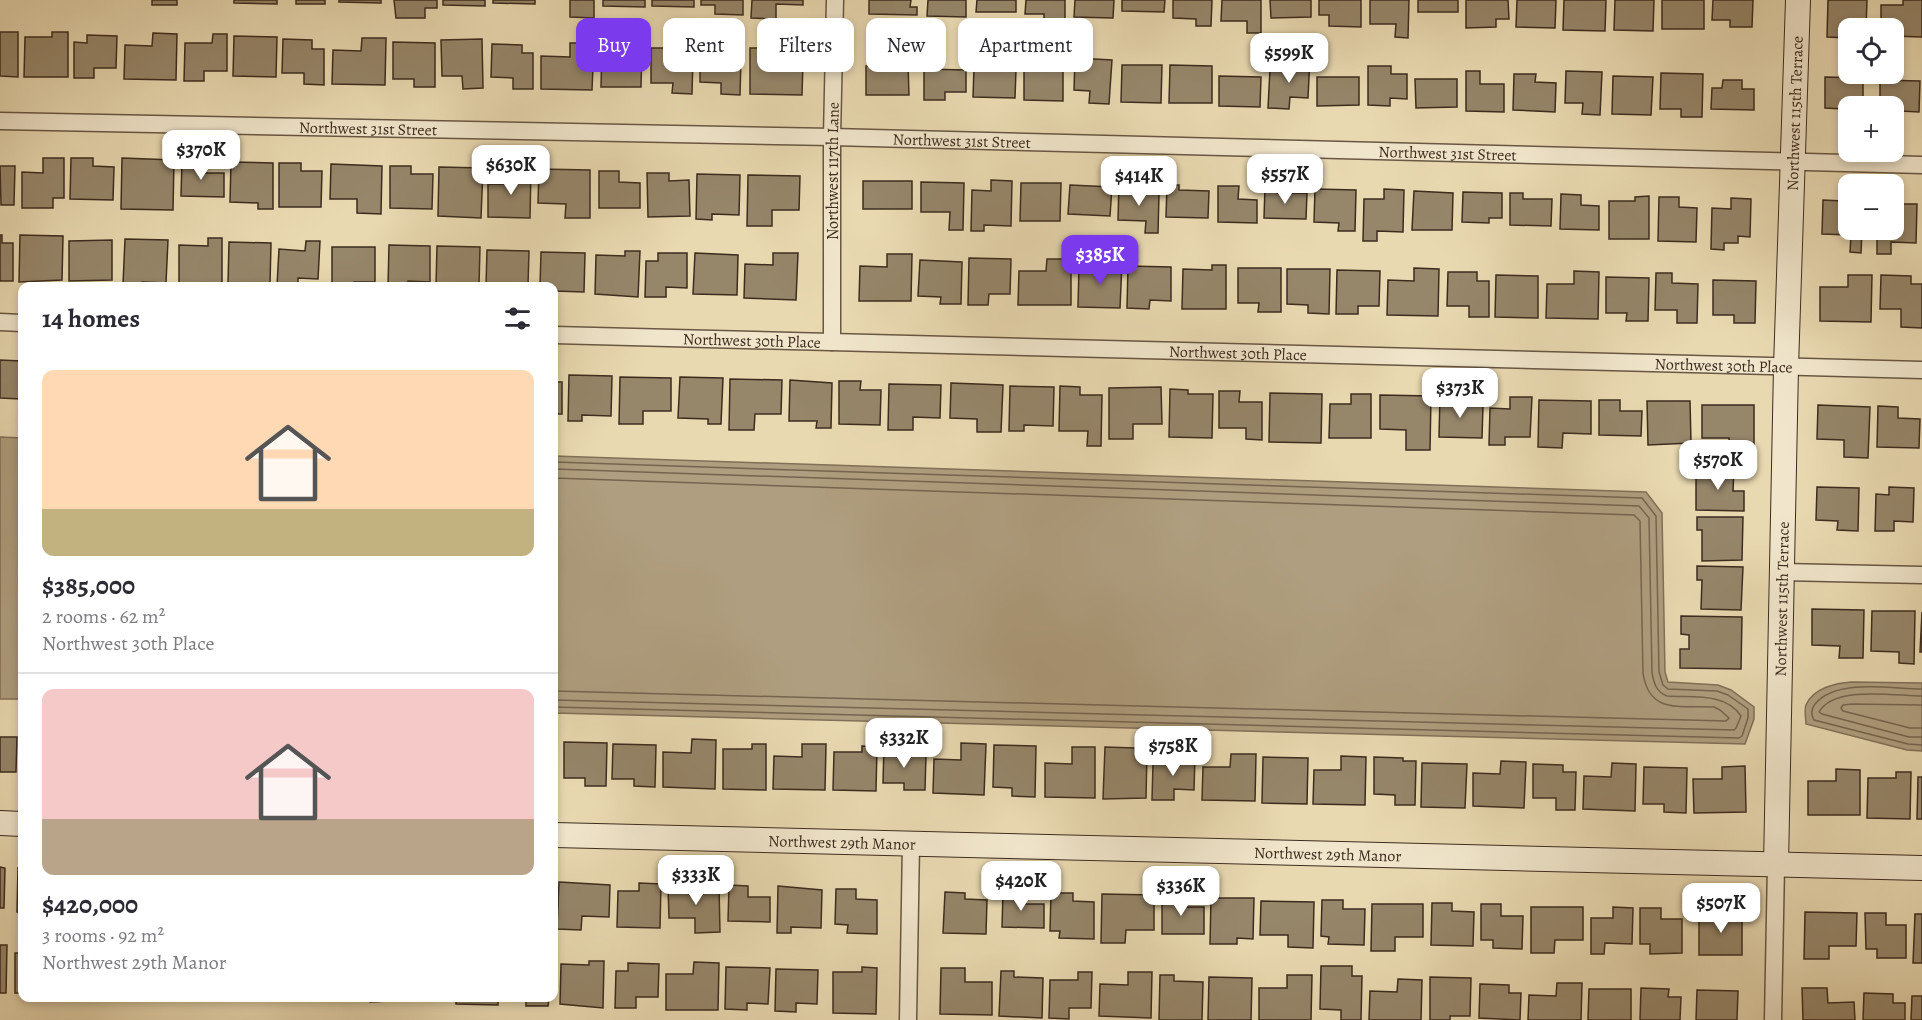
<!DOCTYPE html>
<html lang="en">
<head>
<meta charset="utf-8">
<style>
  :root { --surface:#fff; --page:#f7f7f7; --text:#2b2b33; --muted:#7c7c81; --line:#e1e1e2; --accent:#7c3aed }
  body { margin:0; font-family:Alegreya,serif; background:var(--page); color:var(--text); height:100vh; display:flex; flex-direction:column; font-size:22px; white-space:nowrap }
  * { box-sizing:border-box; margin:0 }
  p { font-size:20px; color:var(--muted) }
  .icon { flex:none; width:33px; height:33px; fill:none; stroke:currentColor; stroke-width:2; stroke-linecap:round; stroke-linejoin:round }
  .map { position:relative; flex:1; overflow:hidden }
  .panel { position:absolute; left:18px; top:282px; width:540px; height:720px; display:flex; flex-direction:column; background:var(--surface); border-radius:12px; box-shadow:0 3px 9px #0003 }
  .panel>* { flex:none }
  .banner { position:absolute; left:576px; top:18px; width:570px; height:54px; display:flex; gap:12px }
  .buttons { position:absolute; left:1838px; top:18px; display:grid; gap:12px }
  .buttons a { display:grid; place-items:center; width:66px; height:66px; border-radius:12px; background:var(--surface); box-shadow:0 3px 9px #0003; font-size:30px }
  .price { position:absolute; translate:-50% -51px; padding:0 14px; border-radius:12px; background:#fff; color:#222; font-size:20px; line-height:39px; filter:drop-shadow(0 2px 3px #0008) }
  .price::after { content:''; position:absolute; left:50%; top:36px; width:18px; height:14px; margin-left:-9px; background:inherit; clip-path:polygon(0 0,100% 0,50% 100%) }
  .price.active { background:var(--accent); color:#fff }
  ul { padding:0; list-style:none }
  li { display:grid; align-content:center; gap:12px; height:318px; padding:0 24px }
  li+li { border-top:2px solid var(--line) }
  li span { display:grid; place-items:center; height:186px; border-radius:12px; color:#555 }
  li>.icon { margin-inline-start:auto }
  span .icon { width:108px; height:108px; fill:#fffc; stroke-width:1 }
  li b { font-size:26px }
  h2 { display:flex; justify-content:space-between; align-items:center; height:72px; padding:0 24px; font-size:26px }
  .pill { padding:0 21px; border-radius:12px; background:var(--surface); box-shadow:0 3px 9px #0003; font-size:21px; line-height:54px }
  .pill.active { background:var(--accent); color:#fff }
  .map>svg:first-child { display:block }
  .water { fill:#af9e7f; stroke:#817058; stroke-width:1.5 }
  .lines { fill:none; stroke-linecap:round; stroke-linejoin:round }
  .shore { stroke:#76654e; stroke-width:1.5 }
  .building { fill:#96866a; stroke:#3d2c1e; stroke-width:1.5 }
  .street-casing { stroke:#685743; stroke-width:19 }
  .secondary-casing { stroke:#3d2c1e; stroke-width:26 }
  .street { stroke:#f1e6cc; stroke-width:16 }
  .secondary { stroke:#f1e6cc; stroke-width:24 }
  .labels { text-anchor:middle; stroke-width:4.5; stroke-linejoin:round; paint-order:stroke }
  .street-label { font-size:16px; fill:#3d2c1e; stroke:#f1e6cc }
</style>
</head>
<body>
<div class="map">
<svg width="1922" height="1020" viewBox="0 0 1922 1020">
  <rect width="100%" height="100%" fill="#e9d9b1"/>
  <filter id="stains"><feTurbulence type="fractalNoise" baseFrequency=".00333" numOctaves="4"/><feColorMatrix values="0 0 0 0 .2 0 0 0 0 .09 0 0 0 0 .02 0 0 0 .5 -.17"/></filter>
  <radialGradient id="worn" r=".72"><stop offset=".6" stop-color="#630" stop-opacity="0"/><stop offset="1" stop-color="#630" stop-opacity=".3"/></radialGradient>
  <path class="water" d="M0 437 22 438V699H0Z
    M554 456 1646 492 1662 513 1665 672 1668 682 1718 685 1731 690 1754 707V719L1745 744 554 713Z
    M1852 682 1922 683V751L1907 750 1806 724C1806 719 1804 710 1806 705 1813 688 1836 683 1852 682Z"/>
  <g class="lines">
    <path class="shore" d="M554 462 1642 498 1656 516 1659 672 1663 685 1668 689 1717 691 1728 695 1748 709V718L1742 736 1739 738 554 707
      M554 469 1639 506 1649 518 1652 673C1654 683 1656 692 1667 696 1692 698 1725 692 1741 716L1736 728 1734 730 554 700
      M554 478 1634 515 1640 521 1643 673C1649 715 1681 705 1714 707L1720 710 1729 718 1726 721 554 691
      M1922 689C1891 689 1837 678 1815 704 1811 709 1811 715 1814 720L1908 744 1922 745
      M1922 696C1895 696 1834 685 1819 712L1822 714 1909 737H1922
      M1922 705 1852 704 1843 705 1841 708 1843 711 1910 728H1922"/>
  </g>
  <path class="building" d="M152 0H177V5H152Z
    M234 0H277V4L234 3Z
    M296 0H325V4H296Z
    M339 0H381V3L339 2Z
    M394 0H437V8H425V18H396Z
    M443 0H485V6L443 5Z
    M493 0H535V4L493 3Z
    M570 0H594V18L570 17Z
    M603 0H645V7L603 6Z
    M652 0H694V7L652 6Z
    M701 0H743V15L715 14V5H701Z
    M752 0H803V5L776 4V19L751 18Z
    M869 0H911L910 7H917V15L869 14Z
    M928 0H966V17L927 16Z
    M977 0H1016V12H976Z
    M1026 0H1065V23L1044 22V14H1025Z
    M1075 0H1114L1113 18 1074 17Z
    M1122 0H1165L1164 12 1122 11Z
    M1173 0H1212L1211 26H1196V19L1173 18Z
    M1222 0H1261V33H1247V21H1221Z
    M1270 0H1311V17L1271 18Z
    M1319 0H1361V27L1329 26V15H1319Z
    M1370 0H1409L1408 38 1395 37 1396 24H1370Z
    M1418 0H1458V12H1418Z
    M1466 0H1508L1509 19H1496V27L1466 28Z
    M1517 0H1556L1555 28 1516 27Z
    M1564 0H1606L1605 31 1563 30Z
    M1615 0H1654L1653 31 1614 30Z
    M1662 0H1704V29H1662Z
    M1713 0H1753L1752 27H1730V20H1712Z
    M1828 0H1867L1866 28H1848V38L1827 37Z
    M1903 0H1922V37L1893 36V28H1881V5H1903Z
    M0 32H18V77L0 76Z
    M52 32H68V77H24L25 37H52Z
    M153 33 177 34 176 80 124 79 125 45 152 46Z
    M213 34H227V71H204V81H184L185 43H212Z
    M87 35 117 36 116 68H94V78H74V42L87 43Z
    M234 36 277 37 276 77 233 76Z
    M362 38H386L385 85 332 84 333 50 361 51Z
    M283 39 312 40V49H324V85L304 84V73H282Z
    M482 39 483 88 463 89 462 76H442L441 40Z
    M393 42 435 43V87H414V79H393Z
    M570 43H594L592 90 541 89V56L570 57Z
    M492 44 522 45V53H533V89H513V78L491 77Z
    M602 46H642L641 87H601Z
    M651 48H681V57H693L692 94 672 93 673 83H651Z
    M750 48H774V60L803 61 802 95 750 94Z
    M700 49 730 50V58H741L740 95 721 94V83L700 82Z
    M1295 56 1310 57 1308 98 1290 97 1289 109 1268 108 1270 69 1295 70Z
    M1075 58 1112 60 1109 104 1089 103 1090 91 1074 90Z
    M1024 63H1063V101L1024 100Z
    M908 65 909 95H866V66Z
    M1122 65H1162L1161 103 1121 102Z
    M1170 65 1212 66V103H1169Z
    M1368 66H1391V74H1407V99L1390 98V106L1368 105Z
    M974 68 1016 69 1015 98 973 97Z
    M924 69 966 70V92H945V100H924Z
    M1466 71H1480V84H1504V112L1466 111Z
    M1566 71 1602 72 1600 115 1582 114 1583 103H1565Z
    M1661 73 1703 74 1702 117H1681V109H1660Z
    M1514 74H1536L1535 82 1556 83 1555 112 1513 110Z
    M1219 76 1261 77 1260 107 1219 106Z
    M1613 76 1653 77 1651 115 1612 114Z
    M1317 77H1359V105L1317 106Z
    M1825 77 1863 78V106H1848V122H1843V109L1825 108Z
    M1415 79H1457V107L1416 108Z
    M1723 80H1742V89H1754V110L1711 109 1712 88H1722Z
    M1880 80 1920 81 1919 112 1900 111 1899 123H1893V106H1880Z
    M43 158H64V198H53V208H22V172L43 173Z
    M71 158H93V166L114 167 113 200 70 199Z
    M122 158 174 160 173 210 121 209Z
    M182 161H202V173H224V197L181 196Z
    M231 162 273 163V209H258V203L230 202Z
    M279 163H301V171H322L321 207H279Z
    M331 164 382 166 381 214 357 213V199H330Z
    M0 166H15L14 205H1Z
    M390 166H411V174H433L432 209 390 208Z
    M439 167 483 168 481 218 438 216Z
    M510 169H531L530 218 488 217V184H510Z
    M539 169 590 170V218H565L566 204 538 203Z
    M599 171H619V182L640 183V208H599Z
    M647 173H669V181L689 180 690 216 648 217Z
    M697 174 740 175 739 215 712 214V220L696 219Z
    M748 175 800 176 799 210H772V226H747Z
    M991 180 1012 181 1011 226 984 225V231H971L972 190 991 191Z
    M863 181H912V209H863Z
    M921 182 964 183 963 230H949L950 212H921Z
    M1021 183H1061L1060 221H1020Z
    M1119 183 1139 184V194H1159L1158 233H1145L1146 221 1118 220Z
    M1070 185 1112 187 1110 216 1068 214Z
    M1167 185H1179V190L1209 191 1208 218 1166 217Z
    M1218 186H1239L1238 199 1257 200V223L1218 222Z
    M1265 187H1277V193H1307L1306 219 1264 218Z
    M1315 189 1356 190 1355 231H1338L1339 223 1314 222Z
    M1384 189 1404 190 1403 232 1377 231V241H1363L1364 199H1384Z
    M1414 191 1453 193 1452 230H1412Z
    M1463 192 1502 193V218H1489V223L1462 222Z
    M1510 193H1523V199H1552L1551 226 1510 225Z
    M1561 194 1581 195V205L1599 206V230L1560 229Z
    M1649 196V239H1609V201H1635V197Z
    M1659 197H1679V207L1697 208 1696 242 1658 241Z
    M1731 198 1751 199 1750 237 1738 236V243H1724V250L1711 249 1712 208 1731 209Z
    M1823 200 1843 201 1842 211H1848V230H1862L1861 253 1850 252 1851 235 1822 234Z
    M1893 204H1917L1916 243 1891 242V254H1877V230H1893Z
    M0 235H2V243H13V281H0Z
    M20 235 63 236 62 280 19 282Z
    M208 238H222V286L179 284V245L208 246Z
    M125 239 168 240 166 283 142 282V285L123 284Z
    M112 240V280L69 281V241Z
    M306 241H320L318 279 298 278V286H277L279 249 305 251Z
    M229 242 271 243 270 284H228Z
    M389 245 430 246V282L408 281V286H388Z
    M437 246 480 247 479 286H436Z
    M332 247H375V282H354V286H332Z
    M487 250 529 251 528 285 505 284V286H486Z
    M625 251H640L638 297 595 294 596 255 625 256Z
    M541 252 585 253 584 292 554 291V286H540Z
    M658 253H687V288L666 287V297H645L646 261H658Z
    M695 253 738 255 737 295 693 294Z
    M773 253H798L796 300 744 298 745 264 773 265Z
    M887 254H912L911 301H859L860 266 887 267Z
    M969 258 1011 259 1010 294H989L988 305H968Z
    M1047 259H1071V305H1018L1019 271H1046Z
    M920 260 962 262 961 304H940L941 297 918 296Z
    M1106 262H1122L1120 308 1078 307 1079 267 1106 268Z
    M1212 265H1226V309H1182L1183 269 1212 270Z
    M1128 266 1171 267V301L1150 300 1149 309 1127 308Z
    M1238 268H1281V312H1258L1259 303H1238Z
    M1414 268 1439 269 1438 316 1387 315 1388 280 1414 281Z
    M1287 269H1330L1329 314 1308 313V305L1287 304Z
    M1337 270 1380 271 1379 306H1358V314H1336Z
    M1574 271 1599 272 1598 319 1546 318 1547 284H1574Z
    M1448 272H1477V281H1489V317H1469V306H1447Z
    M1656 273H1672V283L1698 284 1697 323H1677V310H1655Z
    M1496 275 1538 276V318L1495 317Z
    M1848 275H1872L1871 322 1820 321V287H1848Z
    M1881 275 1911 276V284H1922V328L1901 327V309H1880Z
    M1606 277 1649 278 1648 321H1626L1627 313H1606Z
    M1713 280 1756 281 1755 323H1734V315H1713Z
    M0 360 21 361 20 399 0 398Z
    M569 375 612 376 611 416 582 415V421H568Z
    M620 377 671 378V411H643V424H619Z
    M680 377 723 378 721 424H708V419L678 418Z
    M730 379 782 380 781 414H755L754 430H729Z
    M790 380 832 383 831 428H816L817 421H789Z
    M839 381H861L860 390H881L880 425 839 424Z
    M554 382H562V414H554Z
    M951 383 1003 385 1001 432H977V419L950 418Z
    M889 384 941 385 940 418 913 417V430H888Z
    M1010 386 1054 387 1053 426 1024 425V431H1009Z
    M1060 386 1080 387V395H1102L1101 446H1087L1088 431H1059Z
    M1161 387 1162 424H1133V439H1109V388Z
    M1170 389 1188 390V394H1213L1212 438 1169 437Z
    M1219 391H1240L1239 402H1262V440L1246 439V428H1219Z
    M1270 393 1322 394 1321 443 1269 442Z
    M1351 394H1371V438H1329L1330 404H1351Z
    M1380 395 1431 396 1430 450H1406V430L1380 429Z
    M1440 396H1461V404L1483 405 1482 438 1439 437Z
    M1510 397H1532L1530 437H1505V445H1489L1490 408 1510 409Z
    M1539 400 1591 401V434L1563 433 1562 448 1538 447Z
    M1599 400H1620V411H1642L1641 436 1599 435Z
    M1647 401H1690L1691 443 1648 445Z
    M1702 405H1754V452H1729V438H1702Z
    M1818 405 1870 407 1868 458 1844 457V440L1817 439Z
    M1878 406 1898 407V418L1920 419 1919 448 1877 447Z
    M1696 468 1734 469 1733 491H1744V511L1696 510Z
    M1817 487 1859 488 1858 531 1837 530 1838 521 1816 520Z
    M1889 487 1914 488 1913 522 1894 521V531H1875L1876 494 1889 495Z
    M1697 517H1743L1742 560 1702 561V530H1697Z
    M1697 566 1743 567 1741 610 1701 609 1702 580H1697Z
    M1812 609 1864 610 1863 658H1839L1840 646 1812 645Z
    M1872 611H1915L1914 664 1899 663V652L1871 651Z
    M1922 612V652H1920Z
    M1681 616 1742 617 1741 669 1680 668V649H1689V635L1681 634Z
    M554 736H556L555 782H554Z
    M0 737H17L16 772H0Z
    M692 739 716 740 715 789 663 787V752L691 753Z
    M564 742 607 743 606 786H585V778H564Z
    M961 743 986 744 984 795 933 793 934 759 961 760Z
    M613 744 656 745 655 787 634 786V779H612Z
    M752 744H766V790L723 789V749H752Z
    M802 744H826L825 790 773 789 774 756 802 757Z
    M884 745H898V755H926L925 790H904V783H883Z
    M994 745 1036 746 1035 797 1012 796V788L993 787Z
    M862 746 877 747 876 791 833 790 834 752H862Z
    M1072 747H1095V798L1045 797V763L1072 764Z
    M1105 747 1135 748V752L1147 753 1146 798 1103 799Z
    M1231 754H1256L1255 801 1202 800 1203 767H1230Z
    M1165 756H1195L1194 790 1174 789V800H1152L1153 763H1165Z
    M1341 756 1366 757 1365 805 1313 804 1314 770H1341Z
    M1263 757 1308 758 1307 804 1262 803Z
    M1374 757 1403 758V761H1416L1415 805H1395V795L1374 794Z
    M1501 761 1526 762 1524 808 1473 806V773L1500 774Z
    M1422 763 1467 764 1465 808 1421 807Z
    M1612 763 1636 764 1635 811 1583 809 1584 776 1611 777Z
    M1533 764 1563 765V772H1576L1575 810H1556V798H1533Z
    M1745 766 1746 812 1694 813 1693 779H1722V767Z
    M1644 767 1687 768 1686 813 1664 812V804H1643Z
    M1836 769 1860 770V815H1808V781H1836Z
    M1896 772H1911L1910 819 1867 818 1868 778H1896Z
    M1918 777H1922V819H1917Z
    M0 867 5 868 4 908H0Z
    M18 868 22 869V912H17Z
    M559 882 610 885 609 917 582 916 581 930 557 929Z
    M639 883 661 884 660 928 617 927 618 891H639Z
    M729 885 748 886V897H770V922L728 921Z
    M719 886 720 932 695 933V918H669L668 887Z
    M778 886 822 890 821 928 791 927V933H777Z
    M836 889H856V899L877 900V934L847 933 848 925 835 924Z
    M945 892 965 893V899L987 900 986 934 943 933Z
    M1003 892 1023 893V904H1044V928L1002 927Z
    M1051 893H1073V901L1094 902V939L1059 938 1060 931H1050Z
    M1102 894 1154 895V930H1126L1125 943H1101Z
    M1162 896H1182V907H1204V934H1162Z
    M1211 898H1254L1253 939 1237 938V944H1210Z
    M1322 900H1343V909H1365L1364 945 1328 944 1329 937 1321 936Z
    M1261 901 1314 902 1313 948 1288 947V935H1260Z
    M1432 903H1452V911L1474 912 1473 946 1431 945Z
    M1372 904H1423V937H1395V951H1371Z
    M1481 904H1501V916H1523L1522 949 1493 948V940H1481Z
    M1531 907H1583V940H1555L1554 953H1531Z
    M1613 907 1633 908 1632 944 1605 943 1604 954H1591V918H1613Z
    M1640 908H1661V919H1682V953L1650 954V944H1640Z
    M1720 910H1742V955H1699V917H1720Z
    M1805 912 1857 913 1856 946H1829V959H1804Z
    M1865 913H1886V925H1906V958H1877V949H1866Z
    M1915 914H1922V963H1913Z
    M0 945H7L6 993H0Z
    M15 953H22V993H15Z
    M589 961H604L603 1008 560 1004 561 964 589 965Z
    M694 962 719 963 718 1010H666V974H693Z
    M628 963 659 964 658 997H636V1008H615L616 971H628Z
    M1321 966H1352V976H1362L1361 1020H1341V1010L1320 1009Z
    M726 967 770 968 768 1004 747 1003V1010L725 1009Z
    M862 967 877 968 876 1014 833 1013V972H862Z
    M941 968H965V982H992V1015L940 1014Z
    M776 969 818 970 817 1004 796 1003V1012L775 1011Z
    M1001 971H1014V977L1043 978 1042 1018 999 1016Z
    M1078 972H1092L1091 1008H1069V1019L1049 1018 1050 980H1078Z
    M1128 972H1152L1151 1018 1099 1016 1100 984 1128 985Z
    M1160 975H1174V981L1203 982 1202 1020H1159Z
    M1287 975H1312L1311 1020H1259V988H1287Z
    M1209 977 1252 978 1251 1020H1208Z
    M1430 977 1471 978 1470 1016H1450V1020H1430Z
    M1398 979 1422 980 1421 1020H1369L1370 991 1397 992Z
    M1557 983H1582L1581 1020H1528L1529 995 1556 996Z
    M1480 984 1509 985V993H1521L1520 1020 1479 1018Z
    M1641 988 1669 989 1668 997H1681L1680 1020H1640Z
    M1802 988H1827L1828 1003 1854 1002 1855 1020H1803Z
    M1589 989H1631V1020H1588Z
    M1697 990 1738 991 1737 1020H1696Z
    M1864 993 1893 994V1003H1905V1020H1863Z
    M1912 996H1922V1020H1911Z
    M256 998H278V1000H256Z
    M286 998H335V1000L286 999Z
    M370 998H388L389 1001 370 1002Z
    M396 998H448V1001L396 1000Z
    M456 998H498V1005L456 1004Z
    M506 998H549L548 1006H526V998Z"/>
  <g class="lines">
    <g class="street-casing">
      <g id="street">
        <path id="s1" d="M0 121 832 137 1922 165"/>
        <path d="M0 322 22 323"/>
        <path id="s2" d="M554 335 1922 370"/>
        <path id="s3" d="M832 342V137L835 0"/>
        <path d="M1782 572 1922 575"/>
        <path d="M908 1020 911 843"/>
        <path d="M1773 1020 1776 865"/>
      </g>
    </g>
    <g class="secondary-casing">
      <g id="secondary">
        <path d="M0 823 22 824"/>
        <path id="s4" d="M554 835 1922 868"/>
        <path id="s5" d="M1776 865 1786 367 1798 0"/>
      </g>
    </g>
    <use href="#street" class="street"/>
    <use href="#secondary" class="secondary"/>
  </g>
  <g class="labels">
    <g class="street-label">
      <text dy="6" stroke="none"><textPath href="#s5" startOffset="752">Northwest 115th Terrace</textPath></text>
      <text dy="6" stroke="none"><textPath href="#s1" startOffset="368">Northwest 31st Street</textPath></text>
      <text dy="6" stroke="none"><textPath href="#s1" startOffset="962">Northwest 31st Street</textPath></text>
      <text dy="6" stroke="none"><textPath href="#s1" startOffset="1448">Northwest 31st Street</textPath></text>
      <text dy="6" stroke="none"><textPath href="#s3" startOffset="171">Northwest 117th Lane</textPath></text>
      <text dy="6" stroke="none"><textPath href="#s2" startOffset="198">Northwest 30th Place</textPath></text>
      <text dy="6" stroke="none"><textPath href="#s2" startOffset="684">Northwest 30th Place</textPath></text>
      <text dy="6" stroke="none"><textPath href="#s2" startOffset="1170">Northwest 30th Place</textPath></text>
      <text dy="6" stroke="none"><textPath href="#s5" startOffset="266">Northwest 115th Terrace</textPath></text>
      <text dy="6" stroke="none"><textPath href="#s4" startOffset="288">Northwest 29th Manor</textPath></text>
      <text dy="6" stroke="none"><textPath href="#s4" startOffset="774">Northwest 29th Manor</textPath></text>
    </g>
  </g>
  <rect width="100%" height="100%" filter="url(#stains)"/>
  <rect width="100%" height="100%" fill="url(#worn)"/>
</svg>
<div class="buttons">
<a><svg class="icon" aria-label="locate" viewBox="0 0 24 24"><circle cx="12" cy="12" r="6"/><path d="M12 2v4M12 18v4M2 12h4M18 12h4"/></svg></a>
<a>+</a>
<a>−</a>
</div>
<b class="price" style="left:1289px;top:84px">$599K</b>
<b class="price" style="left:201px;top:181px">$370K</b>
<b class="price" style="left:511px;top:196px">$630K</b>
<b class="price" style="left:1285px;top:205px">$557K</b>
<b class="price" style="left:1139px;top:207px">$414K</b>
<b class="price active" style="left:1100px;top:286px">$385K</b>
<b class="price" style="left:1460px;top:419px">$373K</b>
<b class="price" style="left:1718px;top:491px">$570K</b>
<b class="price" style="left:904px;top:769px">$332K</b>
<b class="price" style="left:1173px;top:777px">$758K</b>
<b class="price" style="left:696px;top:906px">$333K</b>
<b class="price" style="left:1021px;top:912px">$420K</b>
<b class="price" style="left:1181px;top:917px">$336K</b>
<b class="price" style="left:1721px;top:934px">$507K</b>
<div class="banner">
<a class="pill active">Buy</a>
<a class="pill">Rent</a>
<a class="pill">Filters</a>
<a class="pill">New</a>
<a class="pill">Apartment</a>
</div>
<section class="panel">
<h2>14 homes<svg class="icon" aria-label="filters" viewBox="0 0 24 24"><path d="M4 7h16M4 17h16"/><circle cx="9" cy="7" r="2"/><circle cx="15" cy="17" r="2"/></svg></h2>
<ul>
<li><span style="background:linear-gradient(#ffd9b3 75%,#c2b280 0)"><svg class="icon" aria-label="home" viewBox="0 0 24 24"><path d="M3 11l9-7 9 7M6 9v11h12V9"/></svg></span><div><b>$385,000</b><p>2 rooms · 62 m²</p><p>Northwest 30th Place</p></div></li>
<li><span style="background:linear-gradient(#f6c9c9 70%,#b9a48a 0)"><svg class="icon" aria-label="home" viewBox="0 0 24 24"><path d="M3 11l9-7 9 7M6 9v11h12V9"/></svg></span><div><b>$420,000</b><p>3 rooms · 92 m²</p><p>Northwest 29th Manor</p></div></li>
</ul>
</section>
</div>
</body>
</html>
